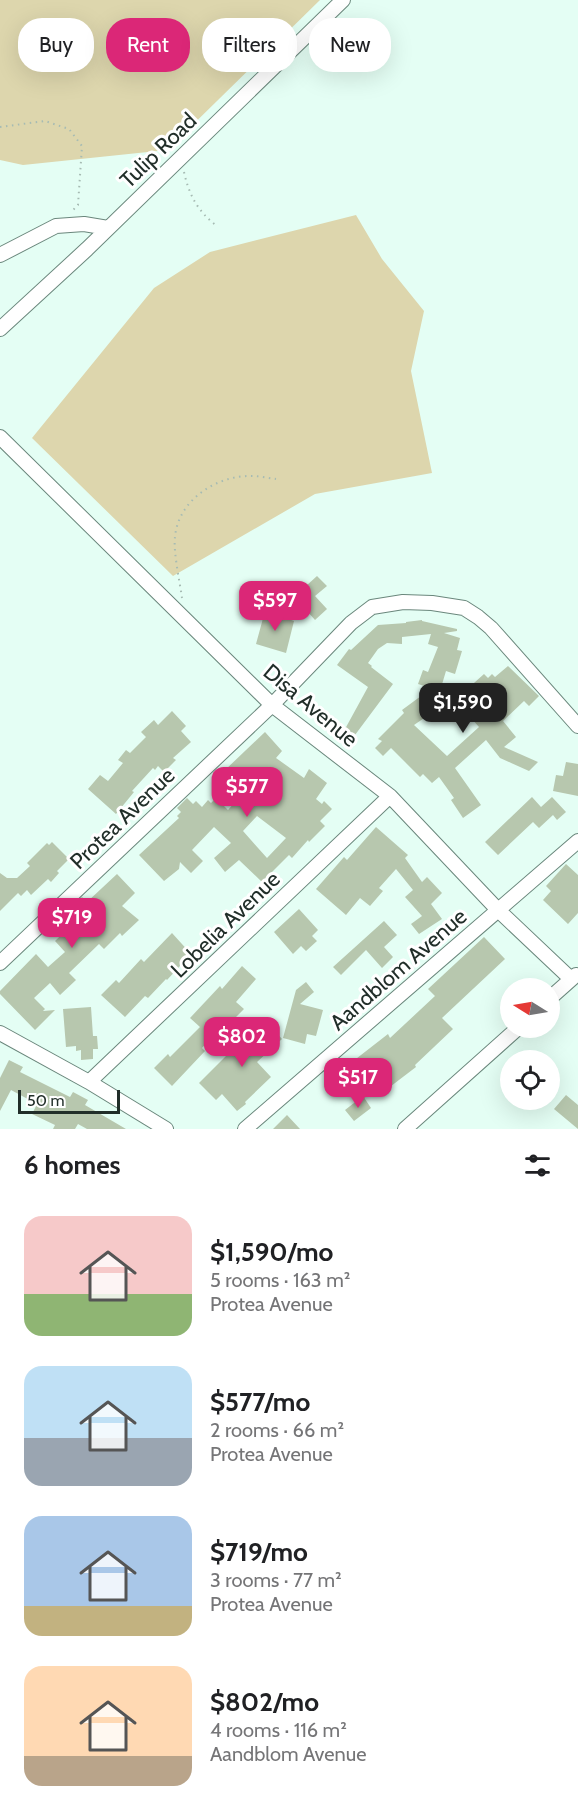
<!DOCTYPE html>
<html lang="en">
<head>
<meta charset="utf-8">
<style>
  :root { --surface:#fff; --page:#f6f6f6; --text:#202124; --muted:#757577; --accent:#db2777 }
  body { margin:0; font-family:Cabin,sans-serif; background:var(--page); color:var(--text); height:100vh; display:flex; flex-direction:column; font-size:22px; white-space:nowrap }
  * { box-sizing:border-box; margin:0 }
  p { font-size:20px; color:var(--muted) }
  .icon { flex:none; width:33px; height:33px; fill:none; stroke:currentColor; stroke-width:2; stroke-linecap:round; stroke-linejoin:round }
  .map { position:relative; height:1129px; overflow:hidden }
  .sheet { display:flex; flex-direction:column; background:var(--surface); flex:1 }
  .sheet>* { flex:none }
  .banner { position:absolute; left:18px; top:18px; width:543px; height:54px; display:flex; gap:12px }
  .needle { width:39px; rotate:281deg }
  .fabs { position:absolute; left:500px; top:978px; display:grid; gap:12px }
  .fabs a { display:grid; place-items:center; width:60px; height:60px; border-radius:50%; background:var(--surface); box-shadow:0 6px 24px #0002; font-size:30px }
  .scale { position:absolute; left:18px; bottom:15px; width:102px; box-sizing:border-box; padding-left:6px; border:3px solid #212e29; border-top:0; font-size:16px; line-height:21px; white-space:nowrap; color:#212e29; -webkit-text-stroke:4px #fff; paint-order:stroke }
  .price { position:absolute; translate:-50% -51px; padding:0 14px; border-radius:12px; background:var(--accent); color:#fff; font-size:20px; line-height:39px; filter:drop-shadow(0 2px 3px #0008) }
  .price::after { content:''; position:absolute; left:50%; top:36px; width:18px; height:14px; margin-left:-9px; background:inherit; clip-path:polygon(0 0,100% 0,50% 100%) }
  .price.selected { background:#222; color:#fff }
  ul { padding:0; list-style:none }
  li { display:flex; align-items:center; gap:18px; height:150px; padding:0 24px }
  li span { display:grid; place-items:center; flex:none; width:168px; height:120px; border-radius:18px; color:#555 }
  li>.icon { margin-inline-start:auto }
  span .icon { width:72px; height:72px; fill:#fffc; stroke-width:1 }
  li b { font-size:26px }
  h2 { display:flex; justify-content:space-between; align-items:center; height:72px; padding:0 24px; font-size:26px }
  .chip { padding:0 21px; border-radius:24px; background:var(--surface); box-shadow:0 6px 24px #0002; font-size:21px; line-height:54px }
  .chip.selected { background:var(--accent); color:#fff }
  .map>svg:first-child { display:block }
  .green { fill:#ddd6ad }
  .building { fill:#b7c7ae; fill-rule:evenodd }
  .lines { fill:none; stroke-linecap:round; stroke-linejoin:round }
  .minor-casing { stroke:#6a877c; stroke-width:16 }
  .path { stroke:#a6bbb3; stroke-width:2; stroke-dasharray:1.5 4.5; stroke-linecap:butt }
  .minor { stroke:#fff; stroke-width:14 }
  .labels { text-anchor:middle; stroke-width:6; stroke-linejoin:round; paint-order:stroke }
  .street-label { font-size:22px; fill:#212e29; stroke:#fff }
</style>
</head>
<body>
<div class="map">
<svg width="578" height="1129" viewBox="0 0 578 1129">
  <rect width="100%" height="100%" fill="#e4fef4"/>
  <path class="green" d="M0 0H320L167 150 23 165 0 160Z
    M356 215 382 259 424 311 411 371 432 473 315 494 173 576 32 438 154 288 210 252Z"/>
  <path class="building" d="M317 576 327 586 315 596 327 609 315 620 291 593 303 583 306 586Z
    M265 611 294 621 286 653 256 644Z
    M422 620V621L457 629V631L444 633 460 638 457 650 462 651 455 674 446 671 440 691 418 684 423 670 428 672 438 647 428 644 431 634 402 637V644L387 643 378 649 368 663 372 666 371 667 393 684 355 735 345 729 368 687 337 665 349 649 351 650 378 625 406 623V622Z
    M508 666 539 696 529 706 524 701 503 721 516 737 504 747 538 762 529 771 500 758 486 740 455 768 481 805 463 818 451 800 454 798 439 777 432 783 423 774 420 777 391 748 383 756 375 748 382 741 378 739 404 713 402 710 421 696 433 712 414 725 447 756 479 727 455 700 484 674 488 678 492 674 495 677Z
    M172 711 186 726 181 731 191 742 173 758 176 760 164 772 158 766 155 770 153 768 132 791 134 792 116 814 88 789 100 775 108 781 123 763 118 760 126 750 130 753 146 737 141 732 154 720 158 725Z
    M265 732 282 751 276 758 304 778 309 769 327 783 316 799 322 804 324 801 332 809 320 821 325 826 309 842 308 840 292 858 289 855 262 882 239 860 225 872 214 858 231 843 214 827 192 850 203 861 191 873 180 862 179 869 164 881 139 855 179 818 177 816 181 812 177 808 187 798 193 804 196 801 202 807 208 800 211 803 216 798 228 810 244 792 224 771ZM257 816 286 838 267 858 243 831Z
    M566 762 578 764V796L553 791 556 775 563 776Z
    M532 797 541 807 552 797 566 812 557 820 553 815 539 828 533 822 498 855 485 842Z
    M376 827 408 855 405 858 422 882 427 877 442 893 431 904 442 919 419 934 411 924 422 916 405 897 413 890 396 869 379 888 383 891 370 906 360 898 346 915 316 889 344 857 347 860Z
    M52 842 69 859 57 871 59 873 51 882 48 879 31 895 27 890 21 896 18 893 0 911V873L7 878H17L30 866 27 863 47 843 49 845Z
    M566 864 578 875V913L568 924 543 900 551 891 546 886Z
    M117 874 135 893 122 906 139 920 122 936 120 933 104 949 99 944 69 973 76 980 60 995 50 983 34 998 45 1009 43 1011 55 1010 35 1030 0 994V991L36 954 48 967 65 952 55 941 77 920 68 911 82 897 87 902Z
    M299 909 318 930 312 936 317 941 306 951 301 946 293 954 274 932Z
    M384 921 397 935 384 947 393 957 382 968 366 950 341 975 333 967Z
    M172 933 191 954 167 980 166 979 148 998 145 996 125 1017 101 995 116 980 119 983 141 959 144 962Z
    M484 937 505 959 442 1018 453 1029 415 1065 416 1067 378 1096 352 1062 388 1034 390 1038 435 996 428 989Z
    M242 966 256 979 236 1002 244 1009 231 1022 228 1019 202 1048 205 1051 172 1086 154 1068 168 1054 170 1057 200 1027 190 1018 220 986 222 989Z
    M306 982 314 992 300 1004 323 1010 316 1036 307 1034 305 1044 283 1038 296 990Z
    M91 1007 93 1036H97L98 1049H93V1059L81 1060V1050L76 1051V1046L66 1047 63 1009Z
    M266 1021 282 1039 257 1062 271 1077 245 1102 246 1104 237 1111 222 1094 216 1100 199 1083 247 1035 249 1036Z
    M9 1060 23 1067 20 1072 70 1097 73 1092 88 1100 85 1105 126 1129H87L78 1124 75 1129H53L55 1125 32 1114 37 1104 11 1090 0 1111V1078Z
    M566 1095 578 1105V1129L554 1109Z
    M363 1096 371 1108 354 1121 345 1110Z
    M287 1115 300 1129H273Z"/>
  <g class="lines">
    <g class="minor-casing">
      <path id="minor" d="M0 255 56 226 84 224 108 228
        M0 329 87 249 343 0
        M0 437 272 705 390 796 498 910 571 979
        M0 963 272 705 351 623 372 607 403 602 432 603 464 608 478 617 491 628 578 726
        M549 999 576 975
        M0 1033 89 1082 166 1129
        M89 1082 390 796
        M245 1129 578 841
        M405 1129 518 1028"/>
    </g>
    <path class="path" d="M0 127 45 121 69 129 82 146 78 205 71 212
      M184 172C189 195 198 212 217 226
      M182 598C180 583 173 551 175 537 178 500 217 475 252 476 260 476 268 478 276 479"/>
    <use href="#minor" class="minor"/>
  </g>
  <g class="labels">
    <g class="street-label">
      <text transform="translate(158 150) rotate(-44)" y="8">Tulip Road</text>
      <text transform="translate(311 705) rotate(40)" y="8">Disa Avenue</text>
      <text transform="translate(122 818) rotate(-44)" y="8">Protea Avenue</text>
      <text transform="translate(225 924) rotate(-44)" y="8">Lobelia Avenue</text>
      <text transform="translate(398 969) rotate(-41)" y="8">Aandblom Avenue</text>
    </g>
  </g>
</svg>
<div class="fabs">
<a><svg class="needle" viewBox="-14 -14 28 28"><path d="M0-13l5 13h-10z" fill="#e53935"/><path d="M0 13l5-13h-10z" fill="#757577"/></svg></a>
<a><svg class="icon" aria-label="locate" viewBox="0 0 24 24"><circle cx="12" cy="12" r="6"/><path d="M12 2v4M12 18v4M2 12h4M18 12h4"/></svg></a>
</div>
<div class="scale">50 m</div>
<b class="price" style="left:275px;top:632px">$597</b>
<b class="price selected" style="left:463px;top:734px">$1,590</b>
<b class="price" style="left:247px;top:818px">$577</b>
<b class="price" style="left:72px;top:949px">$719</b>
<b class="price" style="left:242px;top:1068px">$802</b>
<b class="price" style="left:358px;top:1109px">$517</b>
<div class="banner">
<a class="chip">Buy</a>
<a class="chip selected">Rent</a>
<a class="chip">Filters</a>
<a class="chip">New</a>
</div>
</div>
<section class="sheet">
<h2>6 homes<svg class="icon" aria-label="filters" viewBox="0 0 24 24"><path d="M4 7h16M4 17h16"/><circle cx="9" cy="7" r="2"/><circle cx="15" cy="17" r="2"/></svg></h2>
<ul>
<li><span style="background:linear-gradient(#f6c9c9 65%,#8fb573 0)"><svg class="icon" aria-label="home" viewBox="0 0 24 24"><path d="M3 11l9-7 9 7M6 9v11h12V9"/></svg></span><div><b>$1,590/mo</b><p>5 rooms · 163 m²</p><p>Protea Avenue</p></div></li>
<li><span style="background:linear-gradient(#bfe0f5 60%,#9aa5b1 0)"><svg class="icon" aria-label="home" viewBox="0 0 24 24"><path d="M3 11l9-7 9 7M6 9v11h12V9"/></svg></span><div><b>$577/mo</b><p>2 rooms · 66 m²</p><p>Protea Avenue</p></div></li>
<li><span style="background:linear-gradient(#a9c7e8 75%,#c2b280 0)"><svg class="icon" aria-label="home" viewBox="0 0 24 24"><path d="M3 11l9-7 9 7M6 9v11h12V9"/></svg></span><div><b>$719/mo</b><p>3 rooms · 77 m²</p><p>Protea Avenue</p></div></li>
<li><span style="background:linear-gradient(#ffd9b3 75%,#b9a48a 0)"><svg class="icon" aria-label="home" viewBox="0 0 24 24"><path d="M3 11l9-7 9 7M6 9v11h12V9"/></svg></span><div><b>$802/mo</b><p>4 rooms · 116 m²</p><p>Aandblom Avenue</p></div></li>
</ul>
</section>
</body>
</html>
